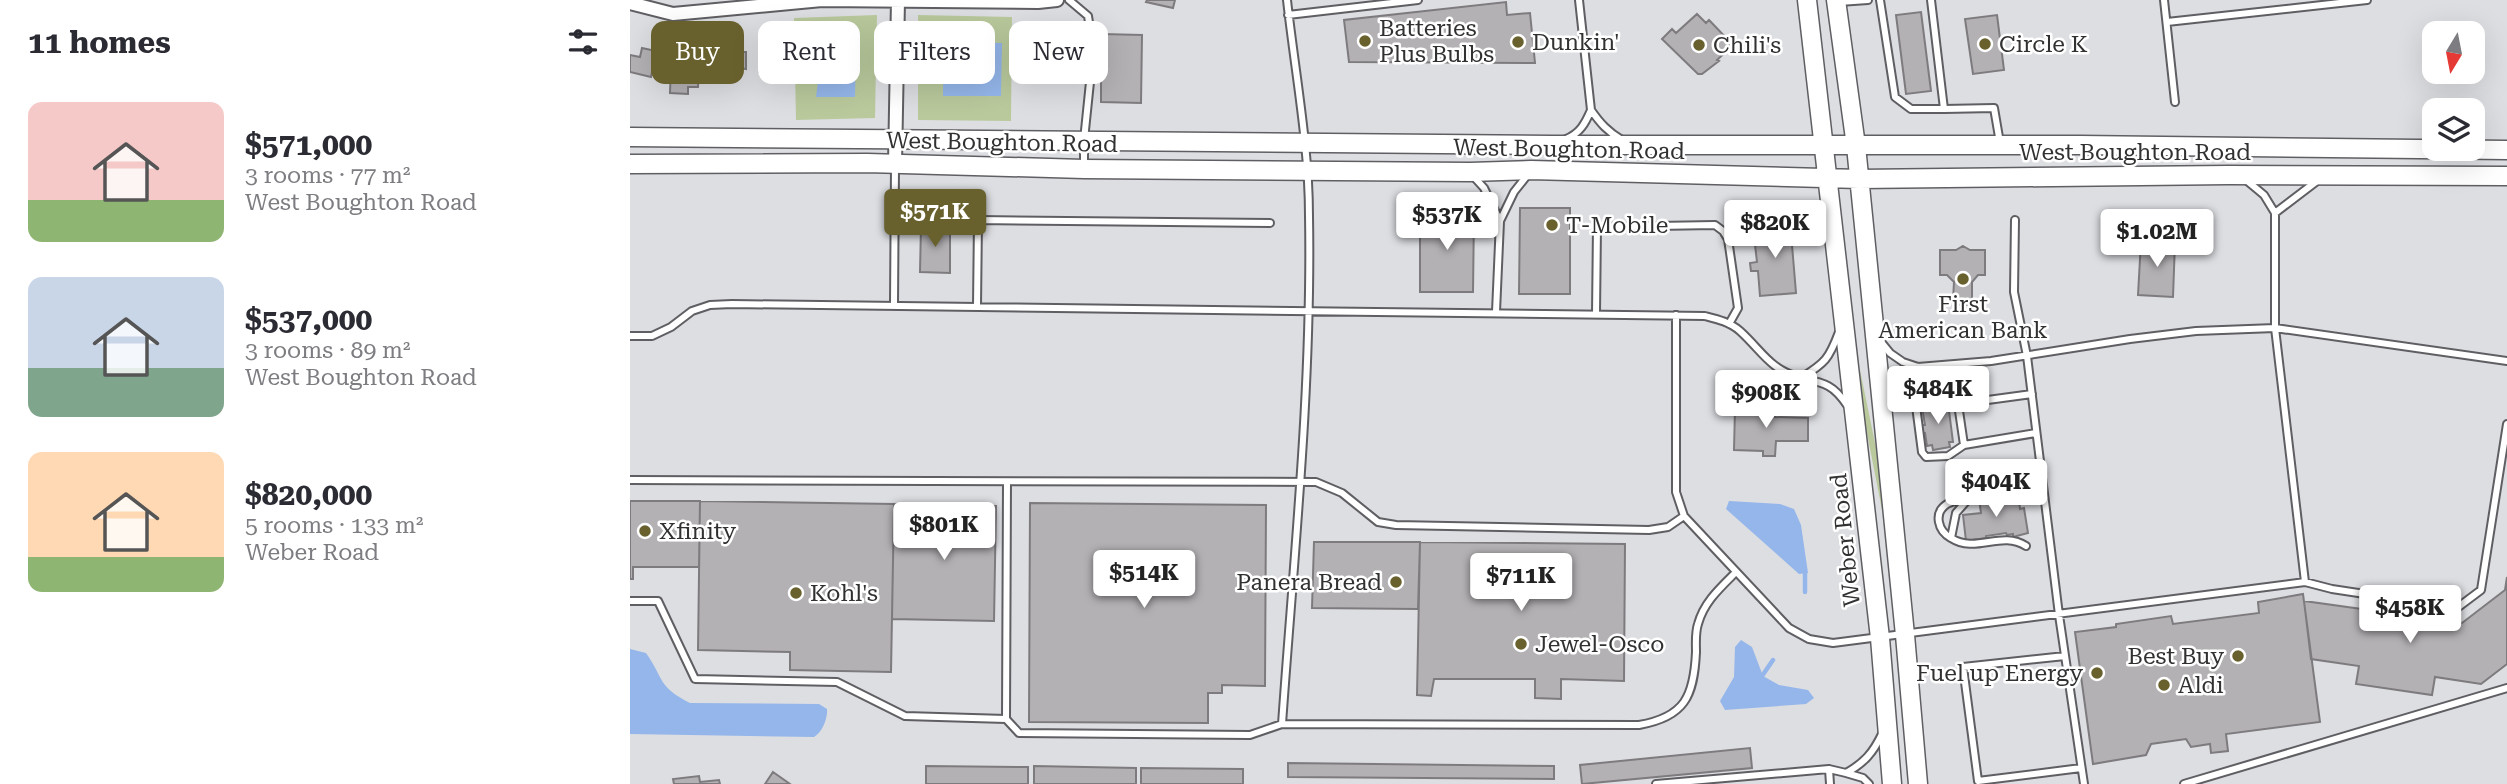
<!DOCTYPE html>
<html lang="en">
<head>
<meta charset="utf-8">
<style>
  :root { --surface:#fff; --page:#f2f2f3; --text:#2b2b33; --muted:#7c7c81; --accent:#68602d }
  body { margin:0; font-family:"Roboto Serif",serif; background:var(--page); color:var(--text); height:100vh; display:flex; flex-direction:column; font-size:26px; white-space:nowrap }
  * { box-sizing:border-box; margin:0 }
  p { font-size:23px; color:var(--muted) }
  .icon { flex:none; width:38px; height:38px; fill:none; stroke:currentColor; stroke-width:2; stroke-linecap:round; stroke-linejoin:round }
  .map { position:relative; flex:1; overflow:hidden }
  .details { display:flex; flex-direction:column; background:var(--surface); width:630px }
  .details>* { flex:none }
  .banner { position:absolute; left:21px; top:21px; width:665px; height:63px; display:flex; gap:14px }
  .needle { width:46px; rotate:190deg }
  .fabs { position:absolute; left:1792px; top:21px; display:grid; gap:14px }
  .fabs a { display:grid; place-items:center; width:63px; height:63px; border-radius:14px; background:var(--surface); box-shadow:0 7px 28px #0002; font-size:35px }
  .price { position:absolute; translate:-50% -60px; padding:0 16px; border-radius:7px; background:#fff; color:#222; font-size:23px; line-height:46px; filter:drop-shadow(0 2px 4px #0008) }
  .price::after { content:''; position:absolute; left:50%; top:42px; width:21px; height:16px; margin-left:-10px; background:inherit; clip-path:polygon(0 0,100% 0,50% 100%) }
  .price.on { background:var(--accent); color:#fff }
  ul { padding:0; list-style:none }
  li { display:flex; align-items:center; gap:21px; height:175px; padding:0 28px }
  li span { display:grid; place-items:center; flex:none; width:196px; height:140px; border-radius:14px; color:#555 }
  li>.icon { margin-inline-start:auto }
  span .icon { width:84px; height:84px; fill:#fffc; stroke-width:1 }
  li b { font-size:30px }
  h2 { display:flex; justify-content:space-between; align-items:center; height:84px; padding:0 28px; font-size:30px }
  .chip { padding:0 24px; border-radius:14px; background:var(--surface); box-shadow:0 7px 28px #0002; font-size:24px; line-height:63px }
  .chip.on { background:var(--accent); color:#fff }
  main { display:flex; flex:1; min-height:0 }
  .map>svg:first-child { display:block }
  .green { fill:#b9c99c }
  .water { fill:#94b6ea }
  .lines { fill:none; stroke-linecap:round; stroke-linejoin:round }
  .stream { stroke:#94b6ea; stroke-width:4.5 }
  .building { fill:#b4b1b4; stroke:#7e7b7e; stroke-width:2 }
  .service-casing { stroke:#5f5f63; stroke-width:10 }
  .minor-casing { stroke:#5f5f63; stroke-width:16 }
  .secondary-casing { stroke:#5f5f63; stroke-width:21 }
  .service { stroke:#fff; stroke-width:6 }
  .minor { stroke:#fff; stroke-width:12 }
  .secondary { stroke:#fff; stroke-width:18 }
  .poi-dot { fill:#68602d; stroke:#fff; stroke-width:2.5 }
  .labels { text-anchor:middle; stroke-width:5; stroke-linejoin:round; paint-order:stroke }
  .poi-label { font-size:23px; fill:#313132; stroke:#fff; text-anchor:start }
  .street-label { font-size:23px; fill:#313132; stroke:#fff }
</style>
</head>
<body>
<main>
<section class="details">
<h2>11 homes<svg class="icon" aria-label="filters" viewBox="0 0 24 24"><path d="M4 7h16M4 17h16"/><circle cx="9" cy="7" r="2"/><circle cx="15" cy="17" r="2"/></svg></h2>
<ul>
<li><span style="background:linear-gradient(#f6c9c9 70%,#8fb573 0)"><svg class="icon" aria-label="home" viewBox="0 0 24 24"><path d="M3 11l9-7 9 7M6 9v11h12V9"/></svg></span><div><b>$571,000</b><p>3 rooms · 77 m²</p><p>West Boughton Road</p></div></li>
<li><span style="background:linear-gradient(#c9d6e8 65%,#7fa58c 0)"><svg class="icon" aria-label="home" viewBox="0 0 24 24"><path d="M3 11l9-7 9 7M6 9v11h12V9"/></svg></span><div><b>$537,000</b><p>3 rooms · 89 m²</p><p>West Boughton Road</p></div></li>
<li><span style="background:linear-gradient(#ffd9b3 75%,#8fb573 0)"><svg class="icon" aria-label="home" viewBox="0 0 24 24"><path d="M3 11l9-7 9 7M6 9v11h12V9"/></svg></span><div><b>$820,000</b><p>5 rooms · 133 m²</p><p>Weber Road</p></div></li>
</ul>
</section>
<div class="map">
<svg width="1877" height="784" viewBox="0 0 1877 784">
  <rect width="100%" height="100%" fill="#dddee2"/>
  <path class="green" d="M247 15 245 118 166 120 164 18Z
    M288 15 382 17 381 121 288 120Z
    M1228 369 1230 370 1251 472 1254 510H1252L1235 423Z"/>
  <path class="water" d="M313 42 372 43 371 96H313Z
    M193 43H226L225 97H186Z
    M1099 501 1150 504 1164 509 1171 525 1178 573 1169 574 1096 509Z
    M1111 640 1122 647 1133 676 1149 685 1178 690 1184 698 1176 704 1095 710 1090 701 1104 677 1105 647Z
    M0 649 16 653C35 680 27 686 60 703L189 704 197 709C198 718 192 733 184 737L0 734Z"/>
  <g class="lines">
    <path class="stream" d="M1175 573V592
      M1132 676 1143 660"/>
  </g>
  <path class="building" d="M517 0H545L543 8 516 2Z
    M876 2 877 15 900 13 905 63 719 62 714 20Z
    M1291 12 1301 91 1276 94 1266 15Z
    M1067 14 1076 23 1079 20 1100 42V48L1087 60 1089 61 1072 74H1068L1032 39 1042 29 1046 33Z
    M1367 15 1374 70 1343 74 1335 19Z
    M425 34 452 35V42H471L472 34 512 35 511 103 471 102V82H424Z
    M131 45 159 47 157 74 129 72Z
    M12 48 26 51 21 77 0 72V55L10 57Z
    M84 48H102V52H116V69L109 68V79L83 78Z
    M58 52H73L72 67H69L68 87H58V94L40 93 41 64 57 65Z
    M890 208H940V294H889Z
    M790 213H844L843 292H790Z
    M1153 221 1154 233H1161L1166 293 1130 296 1128 271H1121L1120 263 1127 262 1124 236 1132 235 1131 223Z
    M291 226H320V273L290 272Z
    M1511 241 1545 242 1543 297 1508 295Z
    M1333 246 1340 250H1355V275H1348L1342 282V300L1337 305H1328L1323 300 1324 282 1317 275H1310V250H1326Z
    M1318 403 1323 442H1319L1320 447 1303 450 1302 445 1297 446 1295 433H1293L1292 425H1295L1292 407Z
    M1105 408H1146L1145 417 1178 418V441H1146L1145 456H1133V451L1104 450Z
    M1388 494 1390 509 1394 508 1398 533 1383 537V534L1377 535 1376 533 1356 536V538L1336 541 1333 515 1351 513 1349 499Z
    M0 501H70L69 567H3V579H0Z
    M70 501 264 504 261 672 160 670V652L68 650Z
    M400 503 636 505 635 686 592 685V693H578V723L399 722Z
    M264 504 366 506 364 621 262 619Z
    M684 542H790L788 609 682 608Z
    M790 542 995 544 994 681 931 679V699L905 698V679H804L801 696 787 695Z
    M1877 577V664L1851 684 1805 677 1802 695 1726 684 1729 666 1681 659 1674 601 1832 623 1875 590Z
    M1673 594 1690 722 1596 734 1598 751 1581 753 1580 744 1561 747 1556 739 1521 744 1516 755 1463 764 1445 632 1486 627V624L1541 616 1543 624 1629 613 1628 602Z
    M1120 748 1122 768 952 784 950 765Z
    M658 763 924 766V779L658 777Z
    M296 766 398 767V784H296Z
    M404 766 506 768V784H404Z
    M511 768 613 769V784H511Z
    M143 772 160 784H135Z
    M69 776 70 782 89 780 90 784H44L43 779Z"/>
  <g class="lines">
    <g class="service-casing">
      <path id="service" d="M439 0 458 16 462 42
        M949 0 961 110
        M1250 0 1265 97 1281 109H1314
        M1301 0 1314 109 1364 108 1370 143
        M1534 0 1545 102
        M1209 2 1238 0
        M658 15 788 0
        M1537 22 1737 0
        M936 139C950 133 955 124 961 110 970 123 978 132 992 140
        M454 167V140L460 82
        M844 177 854 188 870 221 884 192 899 173
        M1616 180 1634 195 1645 213 1687 181
        M1645 213V328L1675 582
        M1385 220 1384 292 1397 356 1429 615 1454 784
        M264 305 265 166
        M347 306 348 220 640 223
        M866 312 870 221
        M966 314 967 227 1085 225 1093 231 1098 239 1108 308 1099 324
        M1046 315V492L1054 516 1159 628 1179 639 1203 643 1675 582 1702 589 1827 608 1851 590 1877 424
        M1209 332C1199 359 1195 363 1171 378 1194 383 1203 384 1217 405
        M0 336H22L41 327 62 311 80 305 102 304 1075 316C1087 319 1100 322 1110 331 1133 352 1139 369 1171 378
        M1251 342 1260 353 1273 362 1288 367 1361 361 1500 339 1566 331 1645 328 1877 361
        M1328 404 1402 394
        M1257 406 1268 385 1288 367
        M1334 445 1328 404H1326L1321 394C1308 384 1288 388 1286 406L1292 452 1296 457 1318 456 1334 445 1406 433
        M0 480 686 482 712 493 748 522 766 525 1019 530 1038 527 1054 516
        M1347 489 1326 513 1321 538C1346 554 1371 530 1396 546
        M1321 538C1308 531 1303 513 1317 504 1323 501 1329 500 1335 498
        M0 601H28L65 679 207 682 275 716 376 719 389 733 620 735 652 724 1009 725C1055 717 1064 696 1066 652 1066 643 1065 633 1068 624 1074 602 1090 588 1106 572
        M1435 656 1333 667 1348 781 1451 768
        M376 719 377 482
        M652 724C664 555 682 385 679 216 679 144 665 72 657 0
        M1199 769 1200 784
        M1026 784 1199 769 1216 773
        M1239 784 1233 778 1216 773C1234 763 1243 753 1252 734
        M1554 784 1877 688"/>
    </g>
    <g class="minor-casing">
      <path id="minor" d="M0 3 43 14 192 0 408 2 427 0
        M265 164 268 0"/>
    </g>
    <g class="secondary-casing">
      <path id="secondary" d="M1177 0 1250 638 1262 784
        M1206 0 1226 146 1275 635 1288 784
        M0 137 922 145H1450L1877 150
        M0 164 237 163 454 169 840 172 901 170 1229 179 1598 175 1877 176"/>
    </g>
    <use href="#service" class="service"/>
    <use href="#minor" class="minor"/>
    <use href="#secondary" class="secondary"/>
  </g>
  <g class="poi-dot">
    <circle cx="735" cy="41" r="7"/>
    <circle cx="888" cy="42" r="7"/>
    <circle cx="1355" cy="44" r="7"/>
    <circle cx="1069" cy="45" r="7"/>
    <circle cx="922" cy="225" r="7"/>
    <circle cx="1333" cy="279" r="7"/>
    <circle cx="15" cy="531" r="7"/>
    <circle cx="766" cy="582" r="7"/>
    <circle cx="166" cy="593" r="7"/>
    <circle cx="891" cy="644" r="7"/>
    <circle cx="1608" cy="656" r="7"/>
    <circle cx="1467" cy="673" r="7"/>
    <circle cx="1534" cy="685" r="7"/>
  </g>
  <g class="labels">
    <g class="poi-label">
      <text x="749" y="36">Batteries<tspan x="749" dy="26">Plus Bulbs</tspan></text>
      <text x="902" y="50">Dunkin'</text>
      <text x="1369" y="52">Circle K</text>
      <text x="1083" y="53">Chili's</text>
      <text x="936" y="233">T-Mobile</text>
      <text x="1333" y="312" text-anchor="middle">First<tspan x="1333" dy="26">American Bank</tspan></text>
      <text x="29" y="539">Xfinity</text>
      <text x="752" y="590" text-anchor="end">Panera Bread</text>
      <text x="180" y="601">Kohl's</text>
      <text x="905" y="652">Jewel-Osco</text>
      <text x="1594" y="664" text-anchor="end">Best Buy</text>
      <text x="1453" y="681" text-anchor="end">Fuel up Energy</text>
      <text x="1548" y="693">Aldi</text>
    </g>
    <g class="street-label">
      <text transform="translate(372 142) rotate(1)" y="8">West Boughton Road</text>
      <text transform="translate(939 149) rotate(1)" y="8">West Boughton Road</text>
      <text x="1505" y="160">West Boughton Road</text>
      <text transform="translate(1215 540) rotate(-96)" y="8">Weber Road</text>
    </g>
  </g>
</svg>
<div class="fabs">
<a><svg class="needle" viewBox="-14 -14 28 28"><path d="M0-13l5 13h-10z" fill="#e53935"/><path d="M0 13l5-13h-10z" fill="#7c7c81"/></svg></a>
<a><svg class="icon" aria-label="layers" viewBox="0 0 24 24"><path d="M12 4l9 5-9 5-9-5zM3 14l9 5 9-5"/></svg></a>
</div>
<b class="price on" style="left:305px;top:249px">$571K</b>
<b class="price" style="left:817px;top:252px">$537K</b>
<b class="price" style="left:1145px;top:260px">$820K</b>
<b class="price" style="left:1527px;top:269px">$1.02M</b>
<b class="price" style="left:1308px;top:426px">$484K</b>
<b class="price" style="left:1136px;top:430px">$908K</b>
<b class="price" style="left:1366px;top:519px">$404K</b>
<b class="price" style="left:314px;top:562px">$801K</b>
<b class="price" style="left:514px;top:610px">$514K</b>
<b class="price" style="left:891px;top:613px">$711K</b>
<b class="price" style="left:1780px;top:645px">$458K</b>
<div class="banner">
<a class="chip on">Buy</a>
<a class="chip">Rent</a>
<a class="chip">Filters</a>
<a class="chip">New</a>
</div>
</div>
</main>
</body>
</html>
